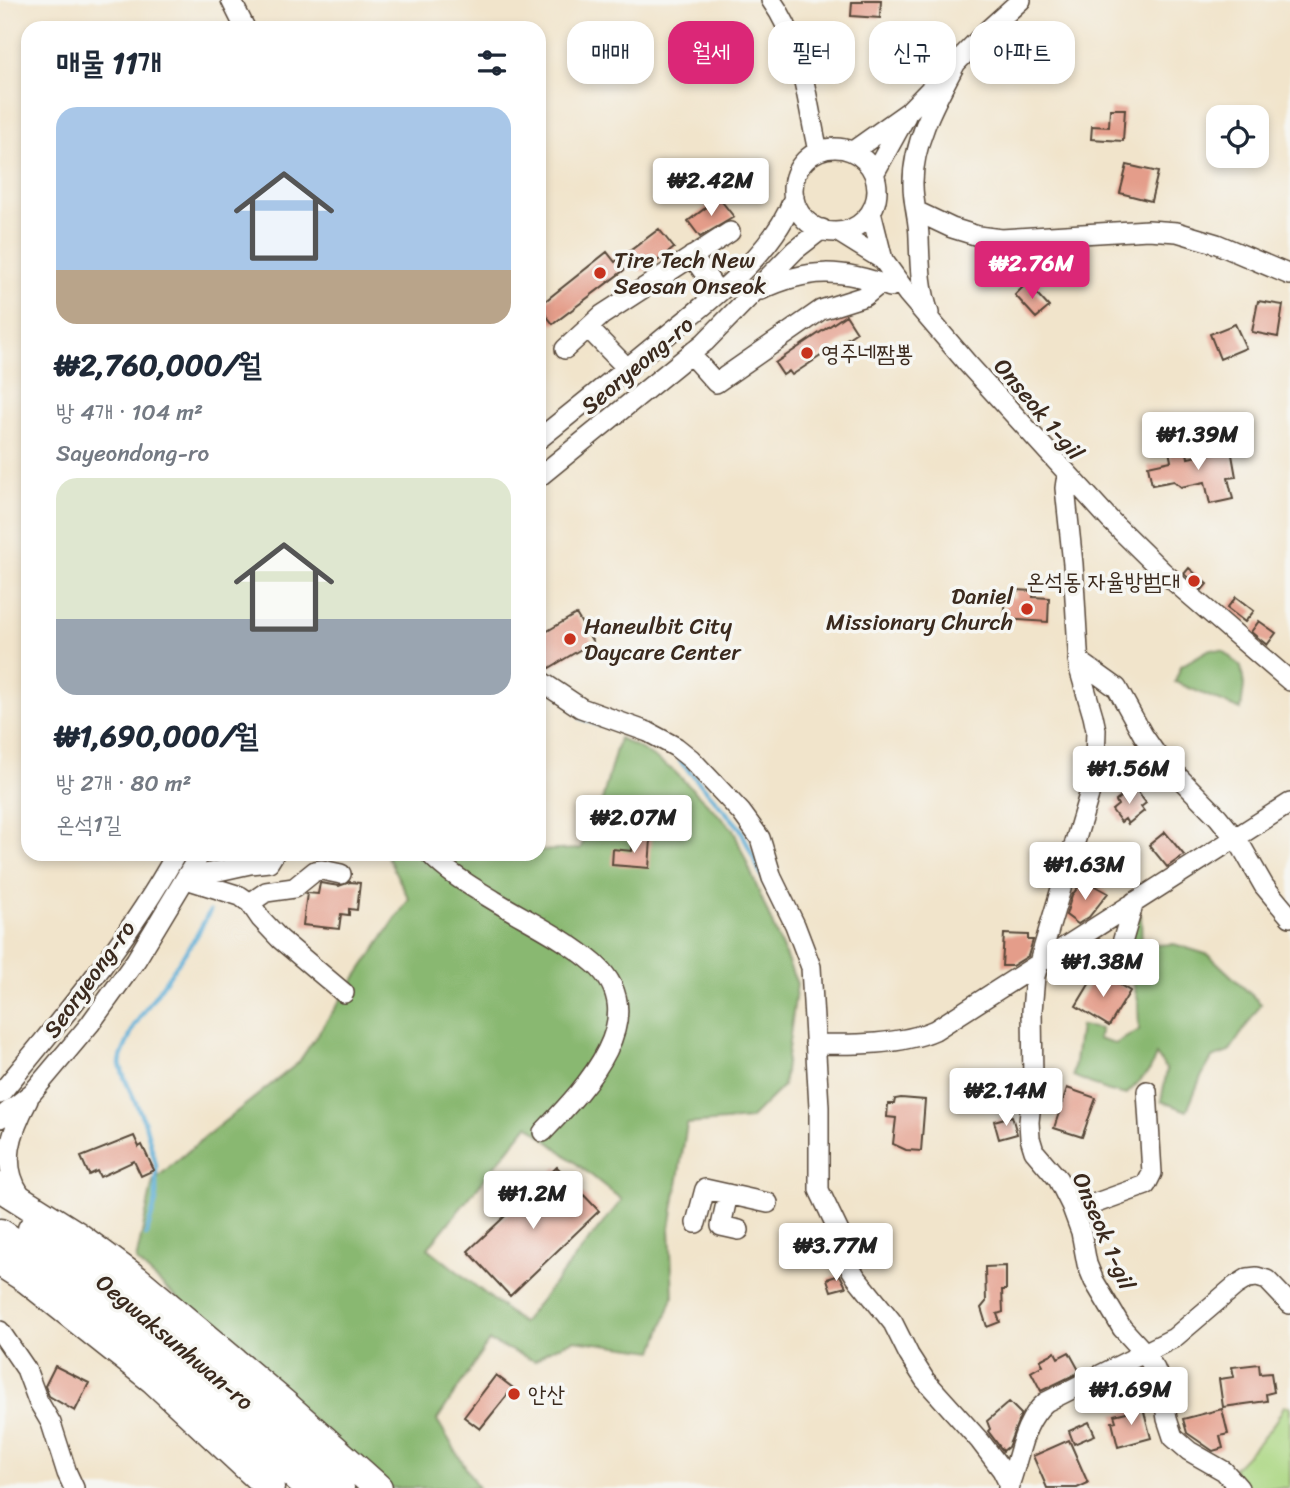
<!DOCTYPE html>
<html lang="ko">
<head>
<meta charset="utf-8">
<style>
  :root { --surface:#fff; --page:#f6f6f7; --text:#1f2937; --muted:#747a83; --accent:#db2777 }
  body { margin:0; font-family:Sriracha,"Poor Story",sans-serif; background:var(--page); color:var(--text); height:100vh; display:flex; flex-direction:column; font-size:26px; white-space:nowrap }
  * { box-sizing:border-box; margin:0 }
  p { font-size:23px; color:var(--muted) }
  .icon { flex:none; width:38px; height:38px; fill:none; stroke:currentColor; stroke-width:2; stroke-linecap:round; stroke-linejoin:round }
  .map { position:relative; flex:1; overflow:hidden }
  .sheet { position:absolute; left:21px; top:21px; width:525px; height:840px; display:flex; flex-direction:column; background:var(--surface); border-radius:21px; box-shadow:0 4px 10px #0003 }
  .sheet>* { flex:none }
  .banner { position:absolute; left:567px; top:21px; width:618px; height:63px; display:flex; gap:14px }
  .controls { position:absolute; left:1206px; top:105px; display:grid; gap:14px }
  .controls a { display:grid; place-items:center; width:63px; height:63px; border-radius:14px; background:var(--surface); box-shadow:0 4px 10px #0003; font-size:35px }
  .price { position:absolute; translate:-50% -60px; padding:0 16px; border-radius:7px; background:#fff; color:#222; font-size:23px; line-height:46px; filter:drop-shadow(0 2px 4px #0008) }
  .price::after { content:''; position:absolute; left:50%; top:42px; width:21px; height:16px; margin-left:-10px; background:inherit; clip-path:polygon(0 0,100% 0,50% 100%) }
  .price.on { background:var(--accent); color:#fff }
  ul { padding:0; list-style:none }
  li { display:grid; align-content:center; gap:14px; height:371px; padding:0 35px }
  li span { display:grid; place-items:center; height:217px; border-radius:21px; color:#555 }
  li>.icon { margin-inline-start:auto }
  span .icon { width:126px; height:126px; fill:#fffc; stroke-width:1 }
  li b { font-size:30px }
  h2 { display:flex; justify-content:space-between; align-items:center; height:84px; padding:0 35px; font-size:30px }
  .tag { padding:0 24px; border-radius:21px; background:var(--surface); box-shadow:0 4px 10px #0003; font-size:24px; line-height:63px }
  .tag.on { background:var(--accent); color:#fff }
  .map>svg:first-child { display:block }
  .green { fill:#acd783; stroke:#748050; stroke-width:2 }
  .forest { fill:#89b871; stroke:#627148; stroke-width:2; fill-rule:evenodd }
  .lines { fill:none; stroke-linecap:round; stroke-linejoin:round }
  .stream { stroke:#5badd6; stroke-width:4.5 }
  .building { fill:#e49d8a }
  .minor-casing { stroke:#564638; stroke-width:22 }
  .highway-casing { stroke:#564638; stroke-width:31 }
  .minor { stroke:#fff; stroke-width:19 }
  .highway { stroke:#fff; stroke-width:28 }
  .poi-dot { fill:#c8321e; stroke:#f6f6f2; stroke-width:2.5 }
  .labels { text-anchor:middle; stroke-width:7; stroke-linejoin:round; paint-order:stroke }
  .poi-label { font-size:23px; fill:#3b2a1e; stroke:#f6f6f2; text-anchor:start }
  .street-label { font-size:23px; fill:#3b2a1e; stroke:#f6f6f2 }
</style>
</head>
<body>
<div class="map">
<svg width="1290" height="1488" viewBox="0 0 1290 1488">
  <rect width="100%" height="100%" fill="#f6f6f2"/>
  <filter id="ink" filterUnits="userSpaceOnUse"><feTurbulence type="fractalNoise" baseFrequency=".0143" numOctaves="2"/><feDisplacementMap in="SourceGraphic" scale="14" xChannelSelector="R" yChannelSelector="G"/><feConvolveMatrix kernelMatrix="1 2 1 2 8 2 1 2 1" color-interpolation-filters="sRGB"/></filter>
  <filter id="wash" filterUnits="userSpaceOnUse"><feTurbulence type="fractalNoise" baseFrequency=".00686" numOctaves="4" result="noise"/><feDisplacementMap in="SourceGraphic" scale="28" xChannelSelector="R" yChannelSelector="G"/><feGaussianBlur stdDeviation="1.57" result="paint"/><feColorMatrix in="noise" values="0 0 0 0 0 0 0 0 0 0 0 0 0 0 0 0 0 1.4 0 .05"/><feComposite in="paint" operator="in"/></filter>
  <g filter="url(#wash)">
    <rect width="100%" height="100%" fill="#f1e4cb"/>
    <path class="green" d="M1284 1406H1289L1290 1409V1488H1243L1233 1469C1252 1449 1272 1431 1284 1406Z"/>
    <path class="forest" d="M1210 649 1223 651 1241 667 1244 685 1241 710 1175 682 1181 666Z
      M619 738 641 749 674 771 733 829 797 984 783 1086 750 1119 687 1124 670 1228 673 1297 654 1351 574 1340 547 1351 535 1361 489 1341 437 1420 478 1488H388L136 1261 153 1181 206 1136 298 1063 409 899 386 854H539V851L580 849 601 804ZM528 1125 622 1200 522 1323 428 1248Z
      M1141 915 1142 946 1174 944 1209 955 1261 1004 1229 1052 1212 1058 1200 1079 1187 1111 1161 1101 1167 1070 1156 1055 1150 1070 1126 1095 1106 1090 1073 1076 1080 1026 1101 1029 1098 1039 1115 1044 1139 1030 1138 1000 1125 956 1136 920Z"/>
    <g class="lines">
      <path class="stream" d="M581 718 599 725
        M680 761 740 828 780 916
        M146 1235 156 1201V1165L145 1123 124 1077 120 1064 121 1057 134 1026 194 940 210 911"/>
    </g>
    <g id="blocks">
      <path class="building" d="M863 0H881L880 18 851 16 852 2H863Z
        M1110 109H1125L1123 141 1091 139 1092 126 1109 127Z
        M1127 165 1158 172 1151 201 1120 193Z
        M719 198 734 217 700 237 688 221Z
        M659 229 674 248 643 272 635 262 553 324 539 306 607 252 615 262Z
        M1027 283 1049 307 1036 318 1015 295Z
        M1258 301 1283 305 1278 337 1252 332Z
        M846 315 857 332 792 375 789 371 783 375 775 363Z
        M1235 324 1246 348 1220 359 1210 334Z
        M1186 447 1188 458 1231 449 1236 477 1228 478 1233 499 1210 504 1205 482 1181 487 1174 481 1152 485 1148 466 1171 461 1169 451Z
        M1189 568 1207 584 1202 590 1184 574Z
        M1016 590 1033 591V597L1049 598 1048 622 1004 619 1006 597 1015 598Z
        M1236 597 1254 611 1245 622 1227 608Z
        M576 614 593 642 546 670 539 668V636Z
        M1259 621 1276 633 1267 645 1251 632Z
        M1134 787 1146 803 1141 807 1144 811 1128 824 1125 819 1121 822 1112 810 1118 805 1116 801Z
        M1165 832 1184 855 1167 867 1149 845Z
        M633 837 651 839 649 868 612 865 613 849 632 851Z
        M1084 880 1108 893 1089 917 1078 924 1066 915 1072 895Z
        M350 882 360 883 357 910 349 909V915L341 914 339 929 303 925 307 893 318 894 320 883 339 886Z
        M1004 934 1028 935V940H1033L1028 956 1012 966H1002Z
        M1097 971 1110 981 1115 982 1130 991 1109 1026 1076 1006Z
        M1067 1088 1096 1098 1082 1137 1054 1128Z
        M901 1098 925 1100 921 1151 906 1150 893 1144 896 1118 887 1117 888 1104H894L895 1099Z
        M1012 1116 1017 1134 999 1139 994 1121Z
        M134 1136 139 1147 142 1145 154 1170 141 1176 134 1161 100 1177 97 1171 89 1175 81 1157Z
        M557 1167 599 1211 510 1296 468 1251Z
        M1006 1266V1290H1002L1003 1312 997 1314 1000 1322 987 1327 981 1308 986 1302 985 1267Z
        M840 1275 846 1287 831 1291 827 1279Z
        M1055 1352 1058 1358 1069 1352 1080 1372 1041 1391 1031 1372 1043 1365 1040 1360Z
        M1259 1364 1260 1374 1271 1373 1274 1392 1266 1394 1267 1401 1223 1407 1219 1379 1234 1377 1232 1367Z
        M55 1366 89 1383 75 1411 49 1396 45 1386Z
        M496 1375 513 1388 480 1429 464 1417Z
        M1009 1402 1021 1414 1008 1447 1003 1451 988 1431 990 1429 987 1421Z
        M1143 1408 1151 1438 1118 1447 1112 1422 1116 1421 1114 1415Z
        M1222 1409 1228 1434 1220 1436 1223 1448 1213 1451 1187 1433 1183 1419Z
        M1089 1422 1095 1435 1074 1444 1069 1431Z
        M1069 1440 1088 1483 1077 1488H1047L1033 1456Z"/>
    </g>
  </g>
  <g filter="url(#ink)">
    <use href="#blocks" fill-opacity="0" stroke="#564638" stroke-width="2"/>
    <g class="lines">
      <g class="minor-casing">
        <path id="minor" d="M231 0 245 28
          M771 0C803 44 806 99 818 151
          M793 190a42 42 0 1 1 84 0a42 42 0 1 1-84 0Z
          M853 151 908 112 989 29 1021 0
          M874 174 906 116
          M916 211 952 228 978 236 1001 239 1148 230 1177 232 1217 244 1290 275
          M871 212 883 260
          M838 232 883 260 907 293 967 363 1111 521 1163 572 1290 681
          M692 256 718 292
          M761 290C807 268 842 268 890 287
          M929 313C920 288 920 264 919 238 919 220 913 203 913 185 912 141 938 97 958 59
          M588 328 627 368
          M565 349 602 315 730 232
          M690 354 716 383 821 310 865 296 881 283
          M539 439C580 406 620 374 660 341 706 303 774 255 794 197
          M539 477 705 342 795 250 822 229
          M1070 478 1066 481 1065 488 1073 564 1079 668 1093 716 1096 730 1095 761 1089 795 1035 976 1032 1011 1033 1081 1029 1122 1030 1138 1034 1151 1058 1179 1071 1205 1081 1232 1087 1264 1094 1281 1122 1328 1143 1351 1155 1369 1162 1386 1167 1419 1173 1437 1189 1451 1224 1471 1239 1488
          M1078 660 1117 688 1143 735 1156 754 1218 817 1240 844 1264 886 1290 917
          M539 680 581 708 648 732 676 747 691 759 741 812 760 838 772 878 795 925 811 967 819 1107V1190L842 1238 845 1259 856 1277 893 1323 909 1355 925 1380 980 1441 1002 1470 1010 1486
          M430 854C449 874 472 887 495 901 528 921 566 939 595 964 655 1018 581 1092 543 1132
          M1070 858 1099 875
          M250 864 269 862 274 854
          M187 878 250 864 256 854
          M186 879 240 896 250 903 261 919 280 939 344 993
          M250 903 266 892 294 888 315 871 322 870 341 874
          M1114 970 1134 902
          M815 1044C851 1045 902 1045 935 1030L1290 803
          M0 1094C63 1017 128 941 176 854
          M0 1118 32 1093 90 1024 136 960 200 854
          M20 1194C0 1164 11 1132 28 1100
          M728 1194 721 1226 739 1230
          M1074 1211 1146 1185 1152 1173 1147 1091
          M696 1223 705 1189 768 1203
          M0 1331 26 1369 38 1401 51 1423 67 1473 74 1488
          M1008 1488C1020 1459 1021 1423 1046 1402L1174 1338 1235 1286 1248 1278 1257 1277 1267 1280 1290 1304"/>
      </g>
      <g class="highway-casing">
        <path id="highway" d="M0 1187 76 1235 137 1280 283 1403 378 1488
          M32 1229C144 1305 240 1398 340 1488
          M0 1233C114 1304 211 1396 308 1488
          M0 1262 28 1280 153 1379 270 1488"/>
      </g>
      <use href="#minor" class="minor"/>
      <use href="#highway" class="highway"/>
    </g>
  </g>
  <g class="poi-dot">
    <circle cx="600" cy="273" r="7"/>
    <circle cx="807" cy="353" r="7"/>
    <circle cx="1194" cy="581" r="7"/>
    <circle cx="1027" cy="609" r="7"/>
    <circle cx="570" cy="639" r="7"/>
    <circle cx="514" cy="1394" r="7"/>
  </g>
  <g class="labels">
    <g class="poi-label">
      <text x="614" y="268">Tire Tech New<tspan x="614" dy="26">Seosan Onseok</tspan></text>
      <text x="821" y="361">영주네짬뽕</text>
      <text x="1180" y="589" text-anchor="end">온석동 자율방범대</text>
      <text x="1013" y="604" text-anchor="end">Daniel<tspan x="1013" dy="26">Missionary Church</tspan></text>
      <text x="584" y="634">Haneulbit City<tspan x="584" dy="26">Daycare Center</tspan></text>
      <text x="528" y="1402">안산</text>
    </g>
    <g class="street-label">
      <text transform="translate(637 365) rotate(-40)" y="8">Seoryeong-ro</text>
      <text transform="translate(1039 409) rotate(50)" y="8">Onseok 1-gil</text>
      <text transform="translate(89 979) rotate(-54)" y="8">Seoryeong-ro</text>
      <text transform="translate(1104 1231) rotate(67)" y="8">Onseok 1-gil</text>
      <text transform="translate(175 1342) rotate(40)" y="8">Oegwaksunhwan-ro</text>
    </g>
  </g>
</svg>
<div class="controls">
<a><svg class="icon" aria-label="locate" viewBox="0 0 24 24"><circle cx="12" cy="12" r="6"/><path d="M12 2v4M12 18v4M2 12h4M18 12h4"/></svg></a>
</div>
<b class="price" style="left:711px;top:218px">₩2.42M</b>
<b class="price on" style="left:1032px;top:301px">₩2.76M</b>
<b class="price" style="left:1198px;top:472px">₩1.39M</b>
<b class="price" style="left:1129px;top:806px">₩1.56M</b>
<b class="price" style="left:634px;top:855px">₩2.07M</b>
<b class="price" style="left:1085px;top:902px">₩1.63M</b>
<b class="price" style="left:1103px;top:999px">₩1.38M</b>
<b class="price" style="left:1006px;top:1128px">₩2.14M</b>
<b class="price" style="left:533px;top:1231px">₩1.2M</b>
<b class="price" style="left:836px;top:1283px">₩3.77M</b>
<b class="price" style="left:1131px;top:1427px">₩1.69M</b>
<div class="banner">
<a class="tag">매매</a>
<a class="tag on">월세</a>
<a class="tag">필터</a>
<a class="tag">신규</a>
<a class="tag">아파트</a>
</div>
<section class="sheet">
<h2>매물 11개<svg class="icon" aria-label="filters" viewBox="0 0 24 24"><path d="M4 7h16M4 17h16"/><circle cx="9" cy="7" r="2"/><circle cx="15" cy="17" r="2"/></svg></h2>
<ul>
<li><span style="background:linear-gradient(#a9c7e8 75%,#b9a48a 0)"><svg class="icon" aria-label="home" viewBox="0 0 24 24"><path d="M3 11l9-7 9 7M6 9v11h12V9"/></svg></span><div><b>₩2,760,000/월</b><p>방 4개 · 104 m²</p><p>Sayeondong-ro</p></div></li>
<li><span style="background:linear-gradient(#dfe7d0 65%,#9aa5b1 0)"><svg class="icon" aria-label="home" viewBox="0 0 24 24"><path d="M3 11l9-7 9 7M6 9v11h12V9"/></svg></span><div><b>₩1,690,000/월</b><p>방 2개 · 80 m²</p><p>온석1길</p></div></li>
</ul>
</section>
</div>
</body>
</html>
